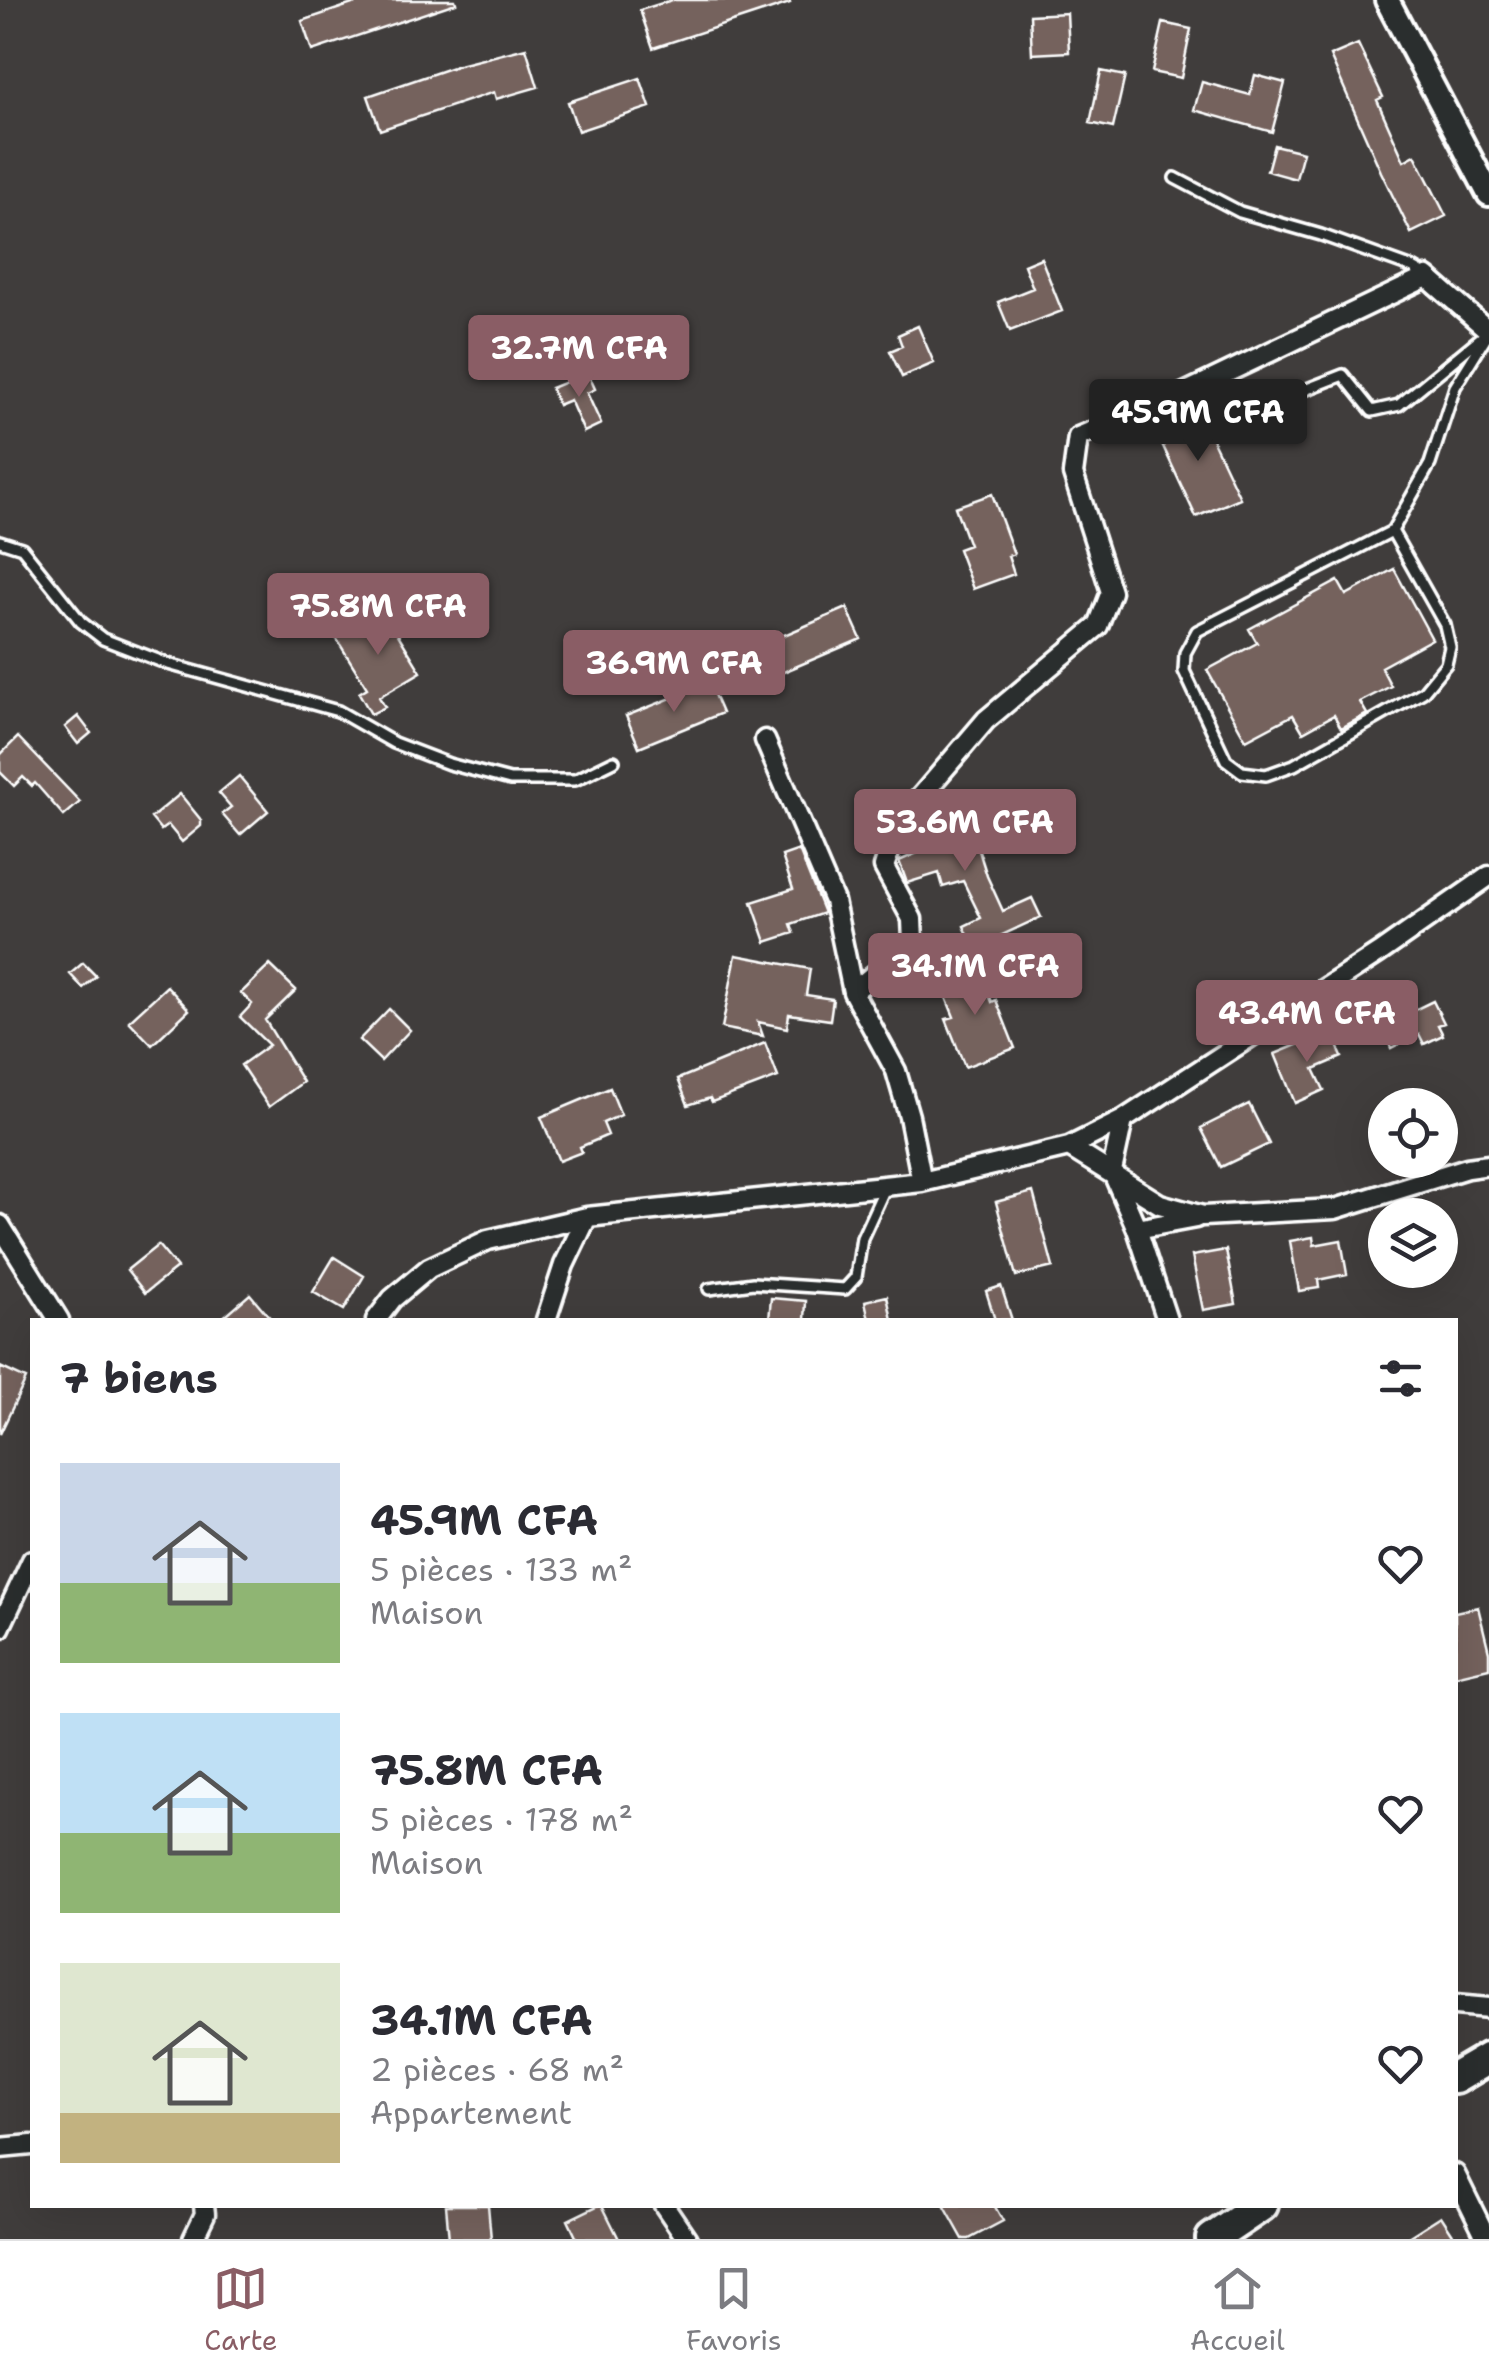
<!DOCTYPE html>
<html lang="fr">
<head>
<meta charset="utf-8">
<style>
  :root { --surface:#fff; --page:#f2f2f3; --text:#2b2b33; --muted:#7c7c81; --line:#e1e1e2; --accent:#8a5d65 }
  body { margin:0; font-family:"Shantell Sans",sans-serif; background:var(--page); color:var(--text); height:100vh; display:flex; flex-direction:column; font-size:38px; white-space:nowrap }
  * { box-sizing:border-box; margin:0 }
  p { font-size:32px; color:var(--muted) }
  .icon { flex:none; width:55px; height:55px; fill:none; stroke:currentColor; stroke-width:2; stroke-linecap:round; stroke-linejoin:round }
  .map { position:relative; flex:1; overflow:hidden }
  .panel { position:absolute; left:30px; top:1318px; width:1428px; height:890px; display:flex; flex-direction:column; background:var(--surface); border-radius:0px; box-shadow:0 10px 40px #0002 }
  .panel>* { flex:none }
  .buttons { position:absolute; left:1368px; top:1088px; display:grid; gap:20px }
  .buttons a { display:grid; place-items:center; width:90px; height:90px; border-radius:50%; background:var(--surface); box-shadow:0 10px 40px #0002; font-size:50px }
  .price { position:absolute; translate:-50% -85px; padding:0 22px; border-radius:10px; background:var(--accent); color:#fff; font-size:32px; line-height:65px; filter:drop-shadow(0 2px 5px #0008) }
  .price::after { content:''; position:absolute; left:50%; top:60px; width:30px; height:22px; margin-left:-15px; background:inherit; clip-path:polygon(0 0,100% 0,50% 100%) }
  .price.current { background:#222; color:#fff }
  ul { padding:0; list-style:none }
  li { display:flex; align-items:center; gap:30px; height:250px; padding:0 30px }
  li span { display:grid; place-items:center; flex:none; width:280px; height:200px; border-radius:0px; color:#555 }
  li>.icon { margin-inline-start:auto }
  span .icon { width:120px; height:120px; fill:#fffc; stroke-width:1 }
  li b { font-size:42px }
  h2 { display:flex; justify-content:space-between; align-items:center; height:120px; padding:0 30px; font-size:42px }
  .dock { display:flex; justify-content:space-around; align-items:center; height:140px; border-top:2px solid var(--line); background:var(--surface); font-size:28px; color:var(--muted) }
  .dock a { display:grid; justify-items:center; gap:5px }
  .dock .current { color:var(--accent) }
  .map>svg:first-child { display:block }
  .building { fill:#74625d; stroke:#fff; stroke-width:2.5 }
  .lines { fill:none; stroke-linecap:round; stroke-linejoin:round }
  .service-casing { stroke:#fff; stroke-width:16 }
  .minor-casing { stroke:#fff; stroke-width:25 }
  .tertiary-casing { stroke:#fff; stroke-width:30 }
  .trunk-casing { stroke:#fff; stroke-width:38 }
  .service { stroke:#2a2d2e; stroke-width:9 }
  .minor { stroke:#2a2d2e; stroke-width:18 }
  .tertiary { stroke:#2a2d2e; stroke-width:22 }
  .trunk { stroke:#2a2d2e; stroke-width:30 }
</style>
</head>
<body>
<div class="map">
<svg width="1489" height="2239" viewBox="0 0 1489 2239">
  <rect width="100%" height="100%" fill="#403d3c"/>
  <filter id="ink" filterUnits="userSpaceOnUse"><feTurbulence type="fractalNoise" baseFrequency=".01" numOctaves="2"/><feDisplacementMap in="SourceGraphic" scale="20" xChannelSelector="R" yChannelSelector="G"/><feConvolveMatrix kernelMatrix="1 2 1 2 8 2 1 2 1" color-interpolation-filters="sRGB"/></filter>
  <g filter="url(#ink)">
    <path class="building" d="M364 0H455L456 3 312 51 302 21Z
      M672 0H789L790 3 653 48 640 10Z
      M1067 13 1069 52 1032 54 1030 15Z
      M1163 23 1191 29 1181 78 1152 72Z
      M1358 44 1383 97 1377 100 1404 161 1415 155 1446 216 1411 233 1381 172 1330 56Z
      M526 48 538 87 496 99 494 92 380 130 368 96 459 65Z
      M1101 71 1125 76 1113 128 1090 123Z
      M1255 75 1285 83 1272 132 1194 110 1202 82 1250 95Z
      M640 78 650 107 578 131 568 102Z
      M1274 145 1303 152 1296 179 1267 171Z
      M1041 258 1062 311 1010 331 998 302 1033 288 1024 265Z
      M918 326 934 363 902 377 890 351 902 346 898 335Z
      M588 373 595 389 587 393 601 424 584 432 570 400 558 405 551 388Z
      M1199 411 1240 498 1196 517 1156 431Z
      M992 494 1014 554 1008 556 1014 574 973 589 958 549 969 545 955 507Z
      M1394 569 1432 639 1381 667 1391 686 1360 702 1367 714 1341 728 1334 715 1303 732 1293 715 1246 740 1207 670 1257 643 1249 629 1338 581 1346 595Z
      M847 608 861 639 781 673 768 642Z
      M383 610 421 672 379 697 385 707 371 714 359 693 367 688 336 638Z
      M709 683 722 713 639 747 626 716Z
      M78 716 91 733 78 744 65 727Z
      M18 737 80 802 64 816 35 783 32 786 23 777 14 786 0 772V755Z
      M239 776 268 811 240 835 222 814 231 807 219 793Z
      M180 794 201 820V826L182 842 168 825 161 830 151 818Z
      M964 803 987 876 1003 911 1032 898 1041 917 974 948 964 926 981 918 963 881 943 887 939 873 907 883 899 861 931 847 921 816Z
      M799 850 824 913 791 924 794 933 766 942 752 902 793 889 782 856Z
      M736 955 810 969 806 995 833 999 830 1020 789 1014 787 1028 758 1022 763 1036 722 1028Z
      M83 963 96 976 83 988 70 974Z
      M270 965 296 990 265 1020 303 1082 269 1107 241 1065 269 1045 240 1017 252 1004 241 993Z
      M977 965 992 1002 996 1000 1015 1048 965 1067 946 1019 954 1017 939 980Z
      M167 986 189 1010 152 1045 129 1021Z
      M1433 1001 1444 1023 1438 1025 1443 1035 1424 1044 1419 1034 1391 1048 1381 1026Z
      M389 1009 410 1030 381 1061 359 1040Z
      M1331 1031 1342 1057 1314 1069 1324 1090 1295 1103 1275 1054Z
      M765 1043 778 1077 712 1102 710 1098 688 1105 678 1079Z
      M610 1088 621 1115 603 1123 608 1135 580 1147 582 1152 559 1161 541 1117Z
      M1249 1104 1269 1144 1221 1167 1201 1128Z
      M1033 1192 1053 1267 1016 1276 996 1202Z
      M1313 1237 1314 1245 1341 1240 1347 1274 1318 1280 1319 1288 1299 1291 1290 1241Z
      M158 1245 177 1268 145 1293 127 1270Z
      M1226 1250 1236 1304 1203 1310 1192 1256Z
      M334 1257 364 1276 344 1310 313 1292Z
      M1001 1286 1012 1320H995L986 1291Z
      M250 1294 272 1320H220Z
      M887 1296 892 1320H869L865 1301Z
      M771 1298 806 1301 805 1320H769Z
      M0 1367 26 1379 0 1434Z
      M1478 1607 1489 1652V1668L1455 1676V1612Z
      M446 2205H488L491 2239H449Z
      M599 2205H602L619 2239H577L568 2220Z
      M944 2205H994L1003 2221 969 2239H963Z
      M1441 2216 1456 2239H1405Z"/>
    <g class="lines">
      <g class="service-casing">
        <path id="service" d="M1175 178 1240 212 1321 235 1413 268 1425 275
          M1223 422 1343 375 1372 411 1399 405 1483 336
          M1392 531 1445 625 1450 647 1446 664 1423 692 1294 765 1266 775 1242 772 1226 760 1184 671 1185 653 1197 631 1392 531 1430 464 1455 387 1489 332
          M0 541 22 548 81 622 103 639 168 664 338 711 394 743 449 764 510 780H575L614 761
          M709 1289 753 1283 845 1289 856 1277 862 1238 885 1188"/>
      </g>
      <g class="minor-casing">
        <path id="minor" d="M765 740 834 901 853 992 896 1071 909 1116 922 1182
          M853 992 913 942 912 919 884 867 899 822 986 720 1098 626 1111 592 1073 474 1078 437 1178 396 1427 277 1489 331
          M1123 1120 1112 1171 1137 1229 1167 1320
          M1069 1147 1160 1204 1203 1216 1335 1209 1467 1168 1489 1165
          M0 1225 59 1320
          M1137 1229 1196 1218
          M376 1320 392 1299 429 1268 488 1240 587 1217 922 1182 1069 1147 1123 1120 1379 953 1489 876
          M546 1320 564 1265 587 1217
          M0 1628 32 1560
          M1455 2005 1489 2008
          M0 2148 32 2145
          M1455 2174 1487 2239
          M664 2205 687 2239
          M193 2239 205 2214 204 2205"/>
      </g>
      <g class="tertiary-casing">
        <path id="tertiary" d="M1387 0 1489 194"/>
      </g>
      <g class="trunk-casing">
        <path id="trunk" d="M1455 2078 1489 2058
          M1212 2239 1262 2205"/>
      </g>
      <use href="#service" class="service"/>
      <use href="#minor" class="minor"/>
      <use href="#tertiary" class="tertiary"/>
      <use href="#trunk" class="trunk"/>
    </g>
  </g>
</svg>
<div class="buttons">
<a><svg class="icon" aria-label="locate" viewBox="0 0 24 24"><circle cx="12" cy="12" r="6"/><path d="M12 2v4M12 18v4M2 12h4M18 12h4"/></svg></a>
<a><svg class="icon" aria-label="layers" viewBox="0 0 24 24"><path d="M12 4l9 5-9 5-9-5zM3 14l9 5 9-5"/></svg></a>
</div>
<b class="price" style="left:579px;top:400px">32.7M CFA</b>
<b class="price current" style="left:1198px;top:464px">45.9M CFA</b>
<b class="price" style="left:378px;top:658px">75.8M CFA</b>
<b class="price" style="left:674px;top:715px">36.9M CFA</b>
<b class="price" style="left:965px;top:874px">53.6M CFA</b>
<b class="price" style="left:975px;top:1018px">34.1M CFA</b>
<b class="price" style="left:1307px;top:1065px">43.4M CFA</b>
<section class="panel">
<h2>7 biens<svg class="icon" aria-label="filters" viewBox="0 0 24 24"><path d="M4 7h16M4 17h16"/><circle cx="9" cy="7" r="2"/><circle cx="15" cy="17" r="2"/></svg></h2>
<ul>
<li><span style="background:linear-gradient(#c9d6e8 60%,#8fb573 0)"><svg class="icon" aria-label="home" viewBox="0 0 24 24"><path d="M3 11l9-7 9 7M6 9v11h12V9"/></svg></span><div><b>45.9M CFA</b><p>5 pièces · 133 m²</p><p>Maison</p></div><svg class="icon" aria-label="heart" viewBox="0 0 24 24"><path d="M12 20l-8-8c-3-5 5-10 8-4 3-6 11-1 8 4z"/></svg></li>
<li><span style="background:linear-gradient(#bfe0f5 60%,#8fb573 0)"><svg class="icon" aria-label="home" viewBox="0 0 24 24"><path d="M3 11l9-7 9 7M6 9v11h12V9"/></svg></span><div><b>75.8M CFA</b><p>5 pièces · 178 m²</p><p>Maison</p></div><svg class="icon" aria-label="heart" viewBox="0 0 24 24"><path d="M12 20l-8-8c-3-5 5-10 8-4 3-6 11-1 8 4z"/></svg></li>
<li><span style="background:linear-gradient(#dfe7d0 75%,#c2b280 0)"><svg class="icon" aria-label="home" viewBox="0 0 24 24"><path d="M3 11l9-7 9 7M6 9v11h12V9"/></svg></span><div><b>34.1M CFA</b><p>2 pièces · 68 m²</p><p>Appartement</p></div><svg class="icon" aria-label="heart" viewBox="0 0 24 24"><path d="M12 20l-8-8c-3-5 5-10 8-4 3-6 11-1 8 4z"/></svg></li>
</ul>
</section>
</div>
<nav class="dock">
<a class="current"><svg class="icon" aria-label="map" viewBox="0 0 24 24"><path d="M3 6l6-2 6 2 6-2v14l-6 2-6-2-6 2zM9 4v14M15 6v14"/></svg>Carte</a>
<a><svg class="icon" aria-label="saved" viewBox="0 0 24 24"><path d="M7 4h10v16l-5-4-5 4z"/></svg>Favoris</a>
<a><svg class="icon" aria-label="home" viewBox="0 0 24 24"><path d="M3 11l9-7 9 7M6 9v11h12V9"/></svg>Accueil</a>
</nav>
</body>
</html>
